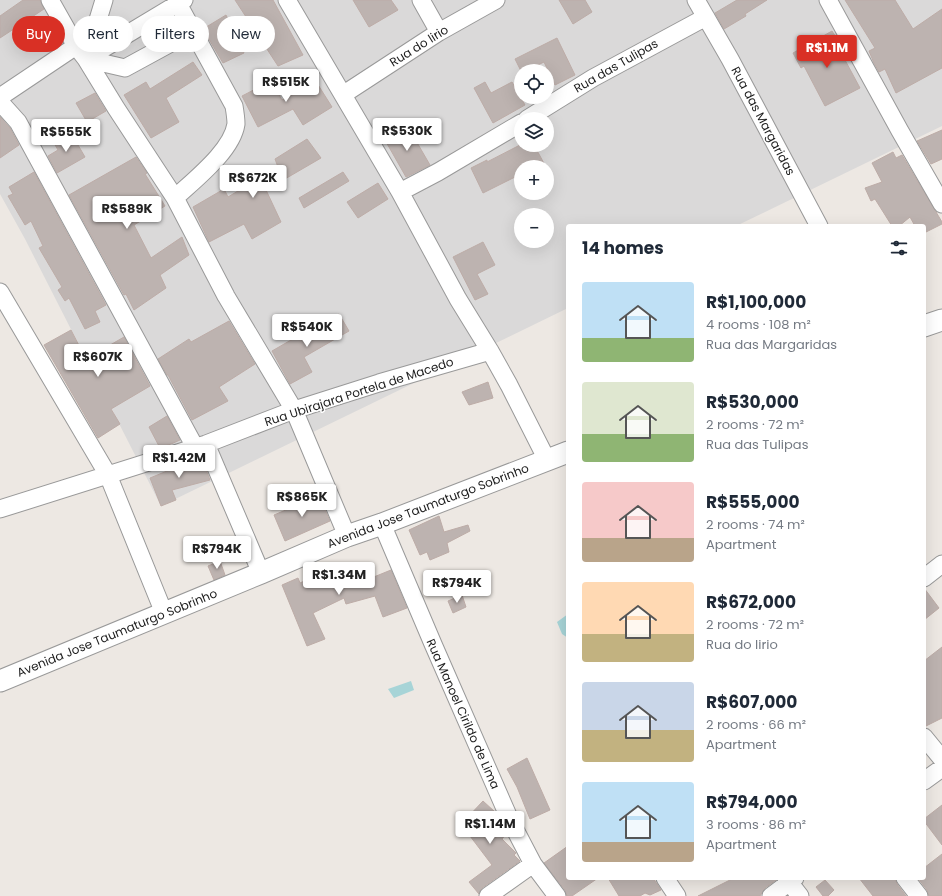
<!DOCTYPE html>
<html lang="en">
<head>
<meta charset="utf-8">
<style>
  :root { --surface:#fff; --page:#f2f2f3; --text:#1f2937; --muted:#747a83; --accent:#d93025 }
  body { margin:0; font-family:Poppins,sans-serif; background:var(--page); color:var(--text); height:100vh; display:flex; flex-direction:column; font-size:15px; white-space:nowrap }
  * { box-sizing:border-box; margin:0 }
  p { font-size:13px; color:var(--muted) }
  .icon { flex:none; width:22px; height:22px; fill:none; stroke:currentColor; stroke-width:2; stroke-linecap:round; stroke-linejoin:round }
  .map { position:relative; flex:1; overflow:hidden }
  .side { position:absolute; left:566px; top:224px; width:360px; height:656px; display:flex; flex-direction:column; background:var(--surface); border-radius:4px; box-shadow:0 4px 16px #0002 }
  .side>* { flex:none }
  .hud { position:absolute; left:12px; top:16px; width:380px; height:36px; display:flex; gap:8px }
  .fabs { position:absolute; left:514px; top:64px; display:grid; gap:8px }
  .fabs a { display:grid; place-items:center; width:40px; height:40px; border-radius:50%; background:var(--surface); box-shadow:0 4px 16px #0002; font-size:20px }
  .price { position:absolute; translate:-50% -34px; padding:0 9px; border-radius:4px; background:#fff; color:#222; font-size:13px; line-height:26px; filter:drop-shadow(0 1px 2px #0008) }
  .price::after { content:''; position:absolute; left:50%; top:24px; width:12px; height:9px; margin-left:-6px; background:inherit; clip-path:polygon(0 0,100% 0,50% 100%) }
  .price.current { background:var(--accent); color:#fff }
  ul { padding:0; list-style:none }
  li { display:flex; align-items:center; gap:12px; height:100px; padding:0 16px }
  li span { display:grid; place-items:center; flex:none; width:112px; height:80px; border-radius:4px; color:#555 }
  li>.icon { margin-inline-start:auto }
  span .icon { width:48px; height:48px; fill:#fffc; stroke-width:1 }
  li b { font-size:17px }
  h2 { display:flex; justify-content:space-between; align-items:center; height:48px; padding:0 16px; font-size:17px }
  .chip { padding:0 14px; border-radius:18px; background:var(--surface); box-shadow:0 4px 16px #0002; font-size:14px; line-height:36px }
  .chip.current { background:var(--accent); color:#fff }
  .map>svg:first-child { display:block }
  .residential { fill:#dad9d9; fill-rule:evenodd }
  .water { fill:#a7d4d7 }
  .building { fill:#bdb3b0; stroke:#bdaca7 }
  .lines { fill:none; stroke-linecap:round; stroke-linejoin:round }
  .minor-casing { stroke:#999; stroke-width:19 }
  .tertiary-casing { stroke:#999; stroke-width:23 }
  .minor { stroke:#fff; stroke-width:17 }
  .tertiary { stroke:#fff; stroke-width:21 }
  .labels { text-anchor:middle; stroke-width:3; stroke-linejoin:round; paint-order:stroke }
  .street-label { font-size:12px; fill:#1c1c1c; stroke:#fff }
</style>
</head>
<body>
<div class="map">
<svg width="942" height="896" viewBox="0 0 942 896">
  <rect width="100%" height="100%" fill="#ede8e3"/>
  <path class="residential" d="M0 0H942V126L736 226H568V308L161 506 25 239 0 194ZM521 71H547V97H521ZM521 119H547V145H521ZM521 167H547V193H521ZM521 215H547V241H521Z"/>
  <path class="water" d="M568 614V638L562 634 557 622Z
    M411 681 414 690 394 698 388 689Z"/>
  <path class="building" d="M23 0H40L44 9 0 38V16Z
    M235 0H273L303 55 278 66Z
    M353 0H391L398 10 369 27Z
    M559 0H585L592 12 573 24Z
    M737 0H767L745 14 746 16 724 29 715 13Z
    M845 0H895L913 29 942 9V68L896 93 885 69 879 72 874 63 869 51 875 48Z
    M226 15 244 53 223 63 203 29Z
    M832 31 841 45 838 47 860 88 825 106 804 66 801 68 793 53Z
    M557 38 575 75 555 85 544 62 525 71H521L515 59Z
    M193 62 202 75 166 98 179 122 151 138 124 95 146 82 150 89Z
    M315 80 332 107 303 125 293 109 258 127 242 96 271 81 282 100Z
    M485 82 491 93 512 82 525 105 493 123 474 88Z
    M95 93 106 111 87 122 76 103Z
    M0 117 10 128 19 145 0 158Z
    M408 127 430 165 406 177 385 140Z
    M942 130V159L931 164 917 141Z
    M71 133 85 157 57 173 48 156 58 150 54 143Z
    M307 139 321 158 266 190 281 222 252 239 244 224 209 242 193 207 224 189 228 197 278 167 275 159Z
    M520 145H534L546 167H521V174L483 193 471 168 487 160V162Z
    M893 152 896 158 902 155 942 222V224L924 233V226H915L910 217 899 226H892L875 199 871 201 865 188 882 182 872 163Z
    M136 157 147 173 145 174 165 206 134 225 151 258 182 237 189 255 160 275 166 288 134 310 126 294 124 295 69 195Z
    M34 172 106 305 95 311 100 322 85 329 69 298 65 301 58 290 62 287 39 248 43 246 31 221 25 225 8 196 13 194 9 187Z
    M343 172 349 181 304 208 299 198Z
    M378 183 388 199 358 218 347 202Z
    M483 242 495 265 477 274 488 294 475 300 453 257Z
    M339 314 349 331 304 357 312 372 290 384 272 351 298 336 299 338Z
    M229 321 255 364 219 387 228 401 192 420 168 375H167L158 359 189 339 191 342Z
    M71 330 86 359 124 337 150 386 111 409 120 424 98 438 44 345Z
    M488 382 493 398 469 405 462 392Z
    M167 416 180 440 171 444 160 448 149 427Z
    M201 457 210 480 172 490 176 500 161 506 150 478 172 469 170 466Z
    M319 496 330 521 285 541 274 515Z
    M439 516 444 532 468 525 470 531 447 543 449 552 430 560 427 552 420 555 409 530Z
    M220 561 225 575 214 580 208 566Z
    M362 568 364 581 391 570 407 608 383 617 375 596 346 604 344 598 313 613 325 639 307 646 282 585 298 578 300 583 328 570 329 572Z
    M924 588 939 608 924 620Z
    M462 595 466 607 453 613 448 601Z
    M942 647V718L924 727V661Z
    M527 758 550 810 530 819 517 787 507 769Z
    M483 801 495 812 506 834 502 839 516 853 514 855 520 861 482 888 479 894 469 882 492 865 467 832 476 825 467 818Z
    M942 805V845L924 821V819Z
    M568 846V878H598L572 896H567L565 890 544 863Z
    M942 854V896H929L927 890 918 878H924V868Z
    M608 878H653L661 890 650 895 645 893 640 896H619Z
    M734 878H776V880L765 888 760 896H698Z
    M859 878H895L897 884 906 896H873Z
    M825 880 834 890 828 896H823L816 887Z"/>
  <g class="lines">
    <g class="minor-casing">
      <path id="minor" d="M50 0 76 46 86 59 116 108 175 198 226 296 294 410 347 536
        M287 0 400 192 458 299 490 351 509 385 547 460
        M421 0 439 32
        M696 0 730 59 819 226
        M828 0 900 131 942 204
        M86 59 125 68 193 31
        M86 59 184 0
        M86 59 104 0
        M344 94 439 32 496 0
        M0 97 76 46
        M0 102 18 122 195 447
        M527 119 593 78 706 17
        M400 192 438 172 521 123
        M175 198C194 180 232 151 236 124 236 118 235 112 234 106L176 0
        M0 292 108 475 164 613
        M206 444 261 573
        M0 509 206 444 294 410 379 383 490 351
        M382 524 433 644 510 820 533 864 557 896
        M924 578 942 564
        M924 737 942 759
        M924 781 942 768
        M665 878 677 896
        M786 878 800 896
        M905 878 919 896
        M488 896 533 864
        M771 896 795 878"/>
    </g>
    <g class="tertiary-casing">
      <path id="tertiary" d="M924 326 942 320
        M0 681 261 573 347 536 382 524 568 452"/>
    </g>
    <use href="#minor" class="minor"/>
    <use href="#tertiary" class="tertiary"/>
  </g>
  <g class="labels">
    <g class="street-label">
      <text transform="translate(419 46) rotate(-32)" y="4">Rua do lirio</text>
      <text transform="translate(616 66) rotate(-30)" y="4">Rua das Tulipas</text>
      <text transform="translate(763 121) rotate(62)" y="4">Rua das Margaridas</text>
      <text transform="translate(359 392) rotate(-18)" y="4">Rua Ubirajara Portela de Macedo</text>
      <text transform="translate(428 506) rotate(-21)" y="4">Avenida Jose Taumaturgo Sobrinho</text>
      <text transform="translate(117 633) rotate(-22)" y="4">Avenida Jose Taumaturgo Sobrinho</text>
      <text transform="translate(463 714) rotate(66)" y="4">Rua Manoel Cirildo de Lima</text>
    </g>
  </g>
</svg>
<div class="fabs">
<a><svg class="icon" aria-label="locate" viewBox="0 0 24 24"><circle cx="12" cy="12" r="6"/><path d="M12 2v4M12 18v4M2 12h4M18 12h4"/></svg></a>
<a><svg class="icon" aria-label="layers" viewBox="0 0 24 24"><path d="M12 4l9 5-9 5-9-5zM3 14l9 5 9-5"/></svg></a>
<a>+</a>
<a>−</a>
</div>
<b class="price current" style="left:827px;top:69px">R$1.1M</b>
<b class="price" style="left:286px;top:103px">R$515K</b>
<b class="price" style="left:407px;top:152px">R$530K</b>
<b class="price" style="left:66px;top:153px">R$555K</b>
<b class="price" style="left:253px;top:199px">R$672K</b>
<b class="price" style="left:127px;top:230px">R$589K</b>
<b class="price" style="left:307px;top:348px">R$540K</b>
<b class="price" style="left:98px;top:378px">R$607K</b>
<b class="price" style="left:179px;top:479px">R$1.42M</b>
<b class="price" style="left:302px;top:518px">R$865K</b>
<b class="price" style="left:217px;top:570px">R$794K</b>
<b class="price" style="left:339px;top:596px">R$1.34M</b>
<b class="price" style="left:457px;top:604px">R$794K</b>
<b class="price" style="left:490px;top:845px">R$1.14M</b>
<div class="hud">
<a class="chip current">Buy</a>
<a class="chip">Rent</a>
<a class="chip">Filters</a>
<a class="chip">New</a>
</div>
<section class="side">
<h2>14 homes<svg class="icon" aria-label="filters" viewBox="0 0 24 24"><path d="M4 7h16M4 17h16"/><circle cx="9" cy="7" r="2"/><circle cx="15" cy="17" r="2"/></svg></h2>
<ul>
<li><span style="background:linear-gradient(#bfe0f5 70%,#8fb573 0)"><svg class="icon" aria-label="home" viewBox="0 0 24 24"><path d="M3 11l9-7 9 7M6 9v11h12V9"/></svg></span><div><b>R$1,100,000</b><p>4 rooms · 108 m²</p><p>Rua das Margaridas</p></div></li>
<li><span style="background:linear-gradient(#dfe7d0 65%,#8fb573 0)"><svg class="icon" aria-label="home" viewBox="0 0 24 24"><path d="M3 11l9-7 9 7M6 9v11h12V9"/></svg></span><div><b>R$530,000</b><p>2 rooms · 72 m²</p><p>Rua das Tulipas</p></div></li>
<li><span style="background:linear-gradient(#f6c9c9 70%,#b9a48a 0)"><svg class="icon" aria-label="home" viewBox="0 0 24 24"><path d="M3 11l9-7 9 7M6 9v11h12V9"/></svg></span><div><b>R$555,000</b><p>2 rooms · 74 m²</p><p>Apartment</p></div></li>
<li><span style="background:linear-gradient(#ffd9b3 65%,#c2b280 0)"><svg class="icon" aria-label="home" viewBox="0 0 24 24"><path d="M3 11l9-7 9 7M6 9v11h12V9"/></svg></span><div><b>R$672,000</b><p>2 rooms · 72 m²</p><p>Rua do lirio</p></div></li>
<li><span style="background:linear-gradient(#c9d6e8 60%,#c2b280 0)"><svg class="icon" aria-label="home" viewBox="0 0 24 24"><path d="M3 11l9-7 9 7M6 9v11h12V9"/></svg></span><div><b>R$607,000</b><p>2 rooms · 66 m²</p><p>Apartment</p></div></li>
<li><span style="background:linear-gradient(#bfe0f5 75%,#b9a48a 0)"><svg class="icon" aria-label="home" viewBox="0 0 24 24"><path d="M3 11l9-7 9 7M6 9v11h12V9"/></svg></span><div><b>R$794,000</b><p>3 rooms · 86 m²</p><p>Apartment</p></div></li>
</ul>
</section>
</div>
</body>
</html>
